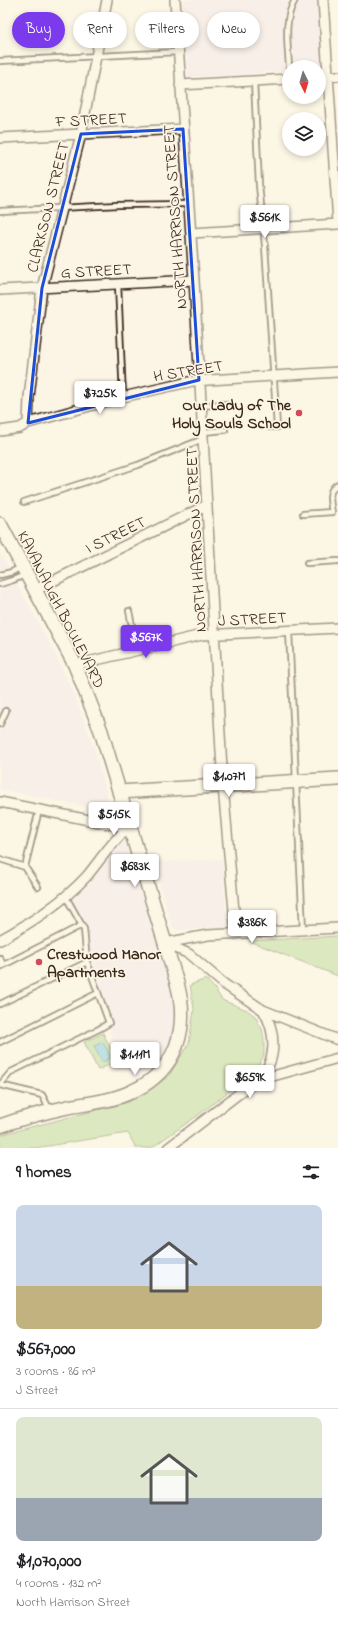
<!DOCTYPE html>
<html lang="en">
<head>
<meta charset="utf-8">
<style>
  :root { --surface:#fff; --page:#f6f6f6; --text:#202124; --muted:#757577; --line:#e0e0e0; --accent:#7c3aed }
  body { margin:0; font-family:"Indie Flower",sans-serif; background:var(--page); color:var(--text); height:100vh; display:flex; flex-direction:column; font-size:15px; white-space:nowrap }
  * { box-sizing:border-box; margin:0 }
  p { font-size:13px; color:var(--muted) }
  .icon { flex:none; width:22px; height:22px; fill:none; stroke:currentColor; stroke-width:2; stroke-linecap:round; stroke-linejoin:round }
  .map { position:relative; height:1148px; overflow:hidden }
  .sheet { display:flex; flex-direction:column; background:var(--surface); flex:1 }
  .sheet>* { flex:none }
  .hud { position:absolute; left:12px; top:12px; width:314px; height:36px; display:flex; gap:8px }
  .needle { width:26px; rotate:175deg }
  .controls { position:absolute; left:282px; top:60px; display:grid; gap:8px }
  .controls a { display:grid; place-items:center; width:44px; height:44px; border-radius:50%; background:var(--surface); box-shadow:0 2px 6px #0003; font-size:20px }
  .price { position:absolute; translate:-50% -34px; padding:0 9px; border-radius:4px; background:#fff; color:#222; font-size:13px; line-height:26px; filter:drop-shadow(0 1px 2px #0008) }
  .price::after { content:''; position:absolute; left:50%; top:24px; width:12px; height:9px; margin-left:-6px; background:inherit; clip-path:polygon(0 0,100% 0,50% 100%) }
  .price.on { background:var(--accent); color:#fff }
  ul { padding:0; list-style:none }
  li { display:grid; align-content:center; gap:8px; height:212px; padding:0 16px }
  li+li { border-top:1px solid var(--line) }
  li span { display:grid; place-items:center; height:124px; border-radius:8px; color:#555 }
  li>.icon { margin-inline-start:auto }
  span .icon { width:72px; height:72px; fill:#fffc; stroke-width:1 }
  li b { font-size:17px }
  h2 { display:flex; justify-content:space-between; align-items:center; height:48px; padding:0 16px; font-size:17px }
  .pill { padding:0 14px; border-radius:18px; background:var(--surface); box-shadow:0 2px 6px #0003; font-size:14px; line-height:36px }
  .pill.on { background:var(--accent); color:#fff }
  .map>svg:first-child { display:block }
  .built { fill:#f4e7ea }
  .green { fill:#b5d791; stroke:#788058 }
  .water { fill:#7dc7de; stroke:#638891 }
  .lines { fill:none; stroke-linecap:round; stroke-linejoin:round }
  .lane-casing { stroke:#3b2a1e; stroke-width:8 }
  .street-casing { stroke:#3b2a1e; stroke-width:12 }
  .secondary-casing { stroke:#3b2a1e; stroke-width:16 }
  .lane { stroke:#fcf5e5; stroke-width:4.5 }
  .street { stroke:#fcf5e5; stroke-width:9 }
  .secondary { stroke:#fcf5e5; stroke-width:13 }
  .marked { fill:none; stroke:#1d4ed8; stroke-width:3; stroke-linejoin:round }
  .poi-dot { fill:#d1495b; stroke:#fcf5e5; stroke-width:1.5 }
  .labels { text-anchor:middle; stroke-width:3.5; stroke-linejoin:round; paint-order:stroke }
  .street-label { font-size:16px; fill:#3b2a1e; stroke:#fcf5e5 }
  .poi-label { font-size:16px; font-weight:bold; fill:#3b2a1e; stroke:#fcf5e5; text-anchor:end }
</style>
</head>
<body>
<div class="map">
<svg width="338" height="1148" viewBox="0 0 338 1148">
  <rect width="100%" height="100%" fill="#fcf5e5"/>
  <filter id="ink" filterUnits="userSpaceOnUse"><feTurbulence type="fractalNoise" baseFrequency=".025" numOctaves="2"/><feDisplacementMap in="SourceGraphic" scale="8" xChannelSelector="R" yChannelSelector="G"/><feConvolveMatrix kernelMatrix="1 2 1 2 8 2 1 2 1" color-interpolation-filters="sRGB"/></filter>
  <g filter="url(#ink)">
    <path class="built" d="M182 0H319L323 69 319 70V67H289V71L187 78Z
      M0 553 53 650 77 702 95 752 108 800 104 807 98 809 0 789Z
      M126 841 156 939 175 1008 171 1041 158 1062 135 1079 123 1063 111 1038 110 1013 94 980 84 943 67 905 91 881 121 842Z
      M222 859 227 928 176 930 172 926 153 862Z"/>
    <path class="green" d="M338 936V976L249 941Z
      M206 979 215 989 222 1000 247 1010 255 1016 262 1029 264 1039V1055L261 1061 251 1074 197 1116 151 1148H136L128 1133 35 1148H0V1135L128 1102 168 1077 189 1043 194 1009 190 985Z
      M103 1033 117 1061 98 1070 84 1042Z"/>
    <path class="water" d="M103 1042 111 1058 102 1062 94 1046Z"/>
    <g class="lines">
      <g class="lane-casing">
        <path id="lane" d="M0 61 178 52
          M289 67C288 45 283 20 295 0
          M254 81 259 185 265 246 277 427H269
          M0 211 118 205 189 204
          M118 284 123 397
          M201 406 225 404
          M203 432 225 430
          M24 502 138 465 203 439
          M303 514 332 512C330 501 327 490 338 484
          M307 563 338 561
          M0 575 12 572 21 567
          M0 584 13 580 25 575
          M129 611 137 650
          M289 631 303 930
          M0 724 6 711
          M0 859 25 867 38 887
          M25 867 39 810
          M0 958 3 965
          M0 967 82 925
          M0 1004 87 962
          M0 1042 98 993
          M0 1085 11 1072 99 1029 109 1023 87 962 84 929 66 897
          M0 1085 42 1095 50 1110"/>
      </g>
      <g class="street-casing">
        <path id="street" d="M175 0 194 280 223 786 236 934
          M323 0 338 223
          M319 77 338 76
          M180 85 289 79
          M0 138 183 129
          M191 233 338 224
          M0 290 194 280
          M28 423 29 397 42 288 81 134 107 0
          M0 431 20 428 28 423 123 397 193 381 338 372
          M35 590 207 505
          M75 665 202 635 338 628
          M0 802 114 825 129 827
          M102 822 122 801
          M0 940C32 922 62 903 87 876 101 859 112 841 129 827
          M165 943 189 954 224 984 263 1010 338 1040
          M165 943 208 935 338 928
          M258 1079C278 1062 276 1031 263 1010
          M168 1148 258 1079 273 1076 338 1058"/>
      </g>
      <g class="secondary-casing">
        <path id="secondary" d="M0 524 75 665 101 731 177 983C189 1027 178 1070 133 1091 113 1101 90 1103 68 1107 45 1112 22 1118 0 1126
          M119 792 338 779"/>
      </g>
      <use href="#lane" class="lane"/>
      <use href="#street" class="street"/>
      <use href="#secondary" class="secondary"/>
    </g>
  </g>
  <path d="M0 0H338V1148H0ZM183 129 199 380 28 423 42 288 81 134Z" fill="#fcf5e5" fill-opacity=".55" fill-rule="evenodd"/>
  <path class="marked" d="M183 129 199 380 28 423 42 288 81 134Z"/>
  <g class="poi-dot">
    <circle cx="299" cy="413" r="4"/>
    <circle cx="39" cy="962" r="4"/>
  </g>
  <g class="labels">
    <g class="street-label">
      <text transform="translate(91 119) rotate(-3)" y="6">F STREET</text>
      <text transform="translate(47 207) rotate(-76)" y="6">CLARKSON STREET</text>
      <text transform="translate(174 217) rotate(-94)" y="6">NORTH HARRISON STREET</text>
      <text transform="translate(96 270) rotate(-3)" y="6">G STREET</text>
      <text transform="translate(188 370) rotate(-9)" y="6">H STREET</text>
      <text transform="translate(115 534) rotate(-26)" y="6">I STREET</text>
      <text transform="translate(195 540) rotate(-93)" y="6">NORTH HARRISON STREET</text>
      <text transform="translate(62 609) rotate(63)" y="6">KAVANAUGH BOULEVARD</text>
      <text transform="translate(252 618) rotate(-3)" y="6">J STREET</text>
    </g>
    <g class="poi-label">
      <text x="291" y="410">Our Lady of The<tspan x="291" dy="18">Holy Souls School</tspan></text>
      <text x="47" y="959" text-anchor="start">Crestwood Manor<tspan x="47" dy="18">Apartments</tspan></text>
    </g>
  </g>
</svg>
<div class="controls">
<a><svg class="needle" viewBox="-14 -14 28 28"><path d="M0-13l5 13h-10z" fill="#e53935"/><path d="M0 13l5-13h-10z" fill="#757577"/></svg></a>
<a><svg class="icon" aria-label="layers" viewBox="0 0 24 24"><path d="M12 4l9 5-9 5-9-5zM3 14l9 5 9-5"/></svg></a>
</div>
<b class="price" style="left:265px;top:239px">$561K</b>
<b class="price" style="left:100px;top:415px">$725K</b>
<b class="price on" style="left:146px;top:659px">$567K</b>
<b class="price" style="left:229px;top:798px">$1.07M</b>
<b class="price" style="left:114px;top:836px">$515K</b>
<b class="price" style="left:135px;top:888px">$683K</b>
<b class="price" style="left:252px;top:944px">$386K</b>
<b class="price" style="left:135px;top:1076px">$1.11M</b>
<b class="price" style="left:250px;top:1099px">$659K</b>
<div class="hud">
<a class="pill on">Buy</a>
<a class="pill">Rent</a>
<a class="pill">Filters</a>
<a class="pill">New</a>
</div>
</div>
<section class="sheet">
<h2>9 homes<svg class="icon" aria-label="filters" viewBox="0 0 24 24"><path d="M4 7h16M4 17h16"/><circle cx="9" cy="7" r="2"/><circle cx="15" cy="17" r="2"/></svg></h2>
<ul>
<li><span style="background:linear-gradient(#c9d6e8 65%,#c2b280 0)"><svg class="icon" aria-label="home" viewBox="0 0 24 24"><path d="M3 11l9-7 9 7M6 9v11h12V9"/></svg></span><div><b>$567,000</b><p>3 rooms · 86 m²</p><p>J Street</p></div></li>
<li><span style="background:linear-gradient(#dfe7d0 65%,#9aa5b1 0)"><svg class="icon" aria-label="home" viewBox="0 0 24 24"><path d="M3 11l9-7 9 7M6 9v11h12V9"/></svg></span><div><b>$1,070,000</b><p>4 rooms · 132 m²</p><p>North Harrison Street</p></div></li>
</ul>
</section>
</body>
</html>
